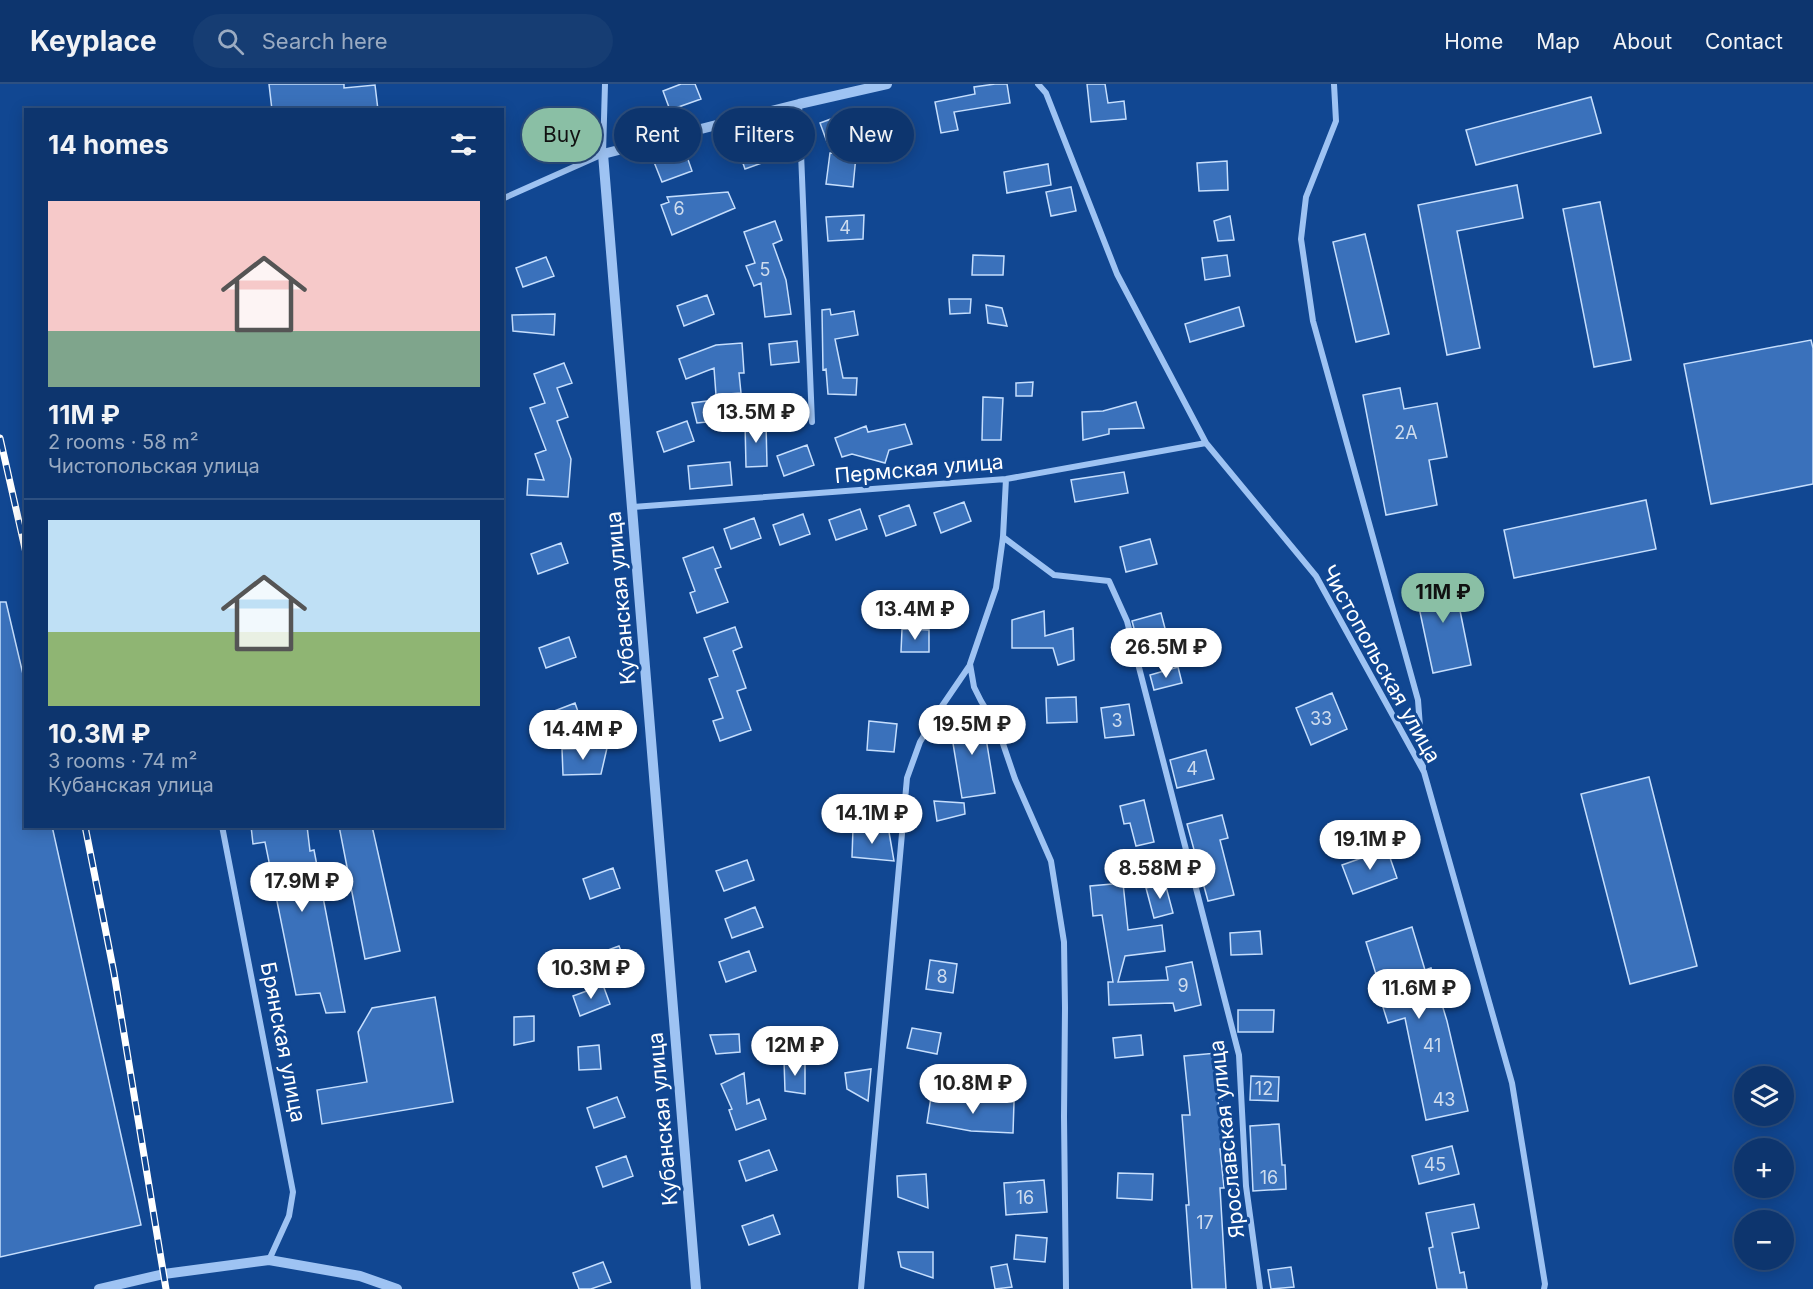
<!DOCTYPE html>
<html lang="en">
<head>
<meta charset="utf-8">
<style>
  :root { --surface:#0d356e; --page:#163d73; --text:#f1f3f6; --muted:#9aabc2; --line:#2d5081; --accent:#8abfa5 }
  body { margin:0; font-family:Inter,sans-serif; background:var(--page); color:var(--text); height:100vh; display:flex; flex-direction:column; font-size:22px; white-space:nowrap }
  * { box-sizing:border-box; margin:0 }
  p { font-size:20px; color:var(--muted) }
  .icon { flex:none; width:33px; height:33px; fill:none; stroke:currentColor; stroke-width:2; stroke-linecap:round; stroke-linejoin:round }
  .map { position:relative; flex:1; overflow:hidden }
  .details { position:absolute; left:24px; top:24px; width:480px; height:720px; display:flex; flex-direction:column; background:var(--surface); border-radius:0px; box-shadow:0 3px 15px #0003,0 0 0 2px var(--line) }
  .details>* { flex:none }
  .banner { position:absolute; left:522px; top:24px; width:570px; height:54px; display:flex; gap:12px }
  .buttons { position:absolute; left:1734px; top:982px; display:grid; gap:12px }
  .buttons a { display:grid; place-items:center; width:60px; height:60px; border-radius:50%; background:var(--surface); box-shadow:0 3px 15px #0003,0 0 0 2px var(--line); font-size:30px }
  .price { position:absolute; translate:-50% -51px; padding:0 14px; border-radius:21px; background:#fff; color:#222; font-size:20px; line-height:39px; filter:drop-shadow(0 2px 3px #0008) }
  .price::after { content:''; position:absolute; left:50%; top:36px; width:18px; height:14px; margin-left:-9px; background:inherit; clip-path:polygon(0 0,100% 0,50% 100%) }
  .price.current { background:var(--accent); color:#111 }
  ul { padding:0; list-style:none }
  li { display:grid; align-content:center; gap:12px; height:318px; padding:0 24px }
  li+li { border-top:2px solid var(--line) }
  li span { display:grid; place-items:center; height:186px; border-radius:0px; color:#555 }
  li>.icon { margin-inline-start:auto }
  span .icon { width:108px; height:108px; fill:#fffc; stroke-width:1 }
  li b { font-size:26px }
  h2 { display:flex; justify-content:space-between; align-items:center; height:72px; padding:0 24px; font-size:26px }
  .tag { padding:0 21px; border-radius:27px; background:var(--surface); box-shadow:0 3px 15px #0003,0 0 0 2px var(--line); font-size:21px; line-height:54px }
  .tag.current { background:var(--accent); color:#111 }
  header { display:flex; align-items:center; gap:36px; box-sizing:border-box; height:84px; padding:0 30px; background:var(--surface); border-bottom:2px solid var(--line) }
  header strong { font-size:28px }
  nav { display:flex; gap:33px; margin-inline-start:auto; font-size:21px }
  .search { width:420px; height:54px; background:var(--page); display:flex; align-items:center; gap:15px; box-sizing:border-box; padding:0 21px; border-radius:33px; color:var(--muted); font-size:22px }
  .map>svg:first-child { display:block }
  .building { fill:#3a71bb; stroke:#c5defd; stroke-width:1.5 }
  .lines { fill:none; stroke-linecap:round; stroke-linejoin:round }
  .minor { stroke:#9ec3f3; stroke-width:6 }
  .tertiary { stroke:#9ec3f3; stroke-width:10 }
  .rail-casing { stroke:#fff; stroke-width:7 }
  .rail { stroke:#114792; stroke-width:4.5; stroke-dasharray:14; stroke-linecap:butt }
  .labels { text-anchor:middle; stroke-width:6; stroke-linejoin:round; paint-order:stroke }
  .number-label { font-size:18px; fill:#cedcee }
  .street-label { font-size:21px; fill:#fff; stroke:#114792 }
</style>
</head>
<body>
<header>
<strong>Keyplace</strong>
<div class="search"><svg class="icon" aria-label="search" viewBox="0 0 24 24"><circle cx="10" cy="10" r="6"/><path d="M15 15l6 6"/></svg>Search here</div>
<nav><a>Home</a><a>Map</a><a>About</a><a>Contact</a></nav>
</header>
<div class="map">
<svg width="1813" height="1205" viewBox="0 0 1813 1205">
  <rect width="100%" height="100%" fill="#114792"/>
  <path class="building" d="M269 0H344V4L375 1 378 26H272Z
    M681 0H695L701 15 670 26 663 7Z
    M995 0H1007L1010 19 954 28 958 46 941 49 935 18 975 10 974 3Z
    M1087 0H1105L1108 19 1124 17 1126 35 1091 38Z
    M1591 13 1601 49 1476 81 1466 46Z
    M850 28 858 47 827 58 820 39Z
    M768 54 776 74 745 85 738 65Z
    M685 67 692 87 662 98 654 78Z
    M830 69 856 72 853 103 826 100Z
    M1227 77 1228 106 1199 107 1197 79Z
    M1048 80 1051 101 1007 109 1004 88Z
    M1517 101 1523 134 1457 147 1480 264 1447 271 1418 121Z
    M1071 103 1076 127 1051 132 1046 108Z
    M728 108 735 124 672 151 661 121 669 118 667 113Z
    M1600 118 1631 276 1594 283 1563 125Z
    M864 131 863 155 828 157 826 133Z
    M1230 132 1234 156 1218 157 1214 137Z
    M775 137 782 156 773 160 786 196 791 230 765 233 761 199 754 202 746 182 755 179 744 148Z
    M1365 150 1389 250 1356 258 1333 158Z
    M973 171 1004 172 1003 191H972Z
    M1227 171 1230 192 1205 196 1202 174Z
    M546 173 554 192 523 203 516 184Z
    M707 211 714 230 684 242 677 222Z
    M949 215H971L970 229 950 230Z
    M986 221 1002 224 1007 242 988 239Z
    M1239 223 1244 242 1190 258 1185 240Z
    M830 225 831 231 854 227 858 251 835 255 843 294H857L856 311 828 310 826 285 823 286 822 226Z
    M555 230 554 251 513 247 512 231Z
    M1811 256 1813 264V400L1711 420 1684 280Z
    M797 257 799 278 771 281 769 260Z
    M742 259 744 289H739L741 309 716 311 714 284 686 295 679 275 716 261Z
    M564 279 572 299 557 304 568 333 557 337 571 375 568 413 527 411 528 395 544 396 535 370 546 366 530 324 545 319 534 290Z
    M1033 298 1032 312H1016V299Z
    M1400 304 1404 325 1437 319 1447 373 1429 376 1437 421 1386 431 1363 311Z
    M983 313 1003 314 1001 356H982Z
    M722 315 728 336 697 339 692 319Z
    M1136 318 1144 344 1109 345V350L1083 356 1082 328 1103 327Z
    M687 337 694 357 664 368 657 348Z
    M745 338H766L767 382 746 383Z
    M905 340 912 360 889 366 885 379 852 370 842 373 835 354 866 342 868 348Z
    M807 361 814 381 784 392 777 372Z
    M730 378 732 401 690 405 688 382Z
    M1124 388 1128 409 1075 418 1071 396Z
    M1646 416 1656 465 1514 494 1504 446Z
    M964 418 971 437 941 449 934 429Z
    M909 421 916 441 886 452 879 432Z
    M860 425 867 445 836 456 829 436Z
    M803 430 810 450 780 461 773 441Z
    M754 434 761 454 731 465 724 445Z
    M1150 455 1157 480 1126 488 1120 463Z
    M561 459 568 479 538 490 531 470Z
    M713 463 721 483 715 485 728 518 697 529 690 509 695 507 683 474Z
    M1453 492 1471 581 1433 589 1414 500Z
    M0 518H6L26 603V742H52L141 1141 0 1173Z
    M1044 527 1045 552 1073 544 1074 576 1058 581 1053 564H1012V536Z
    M1161 529 1167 552 1138 559 1132 537Z
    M735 543 742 563 733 567 746 604 737 607 751 646 720 657 713 637 723 634 709 595 718 592 704 554Z
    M902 545 929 546V568H901Z
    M569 553 576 573 546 584 539 564Z
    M1178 583 1182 599 1154 606 1150 591Z
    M1332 609 1347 645 1311 661 1296 624Z
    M1076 613 1077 638 1047 639 1046 614Z
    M575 619 582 639 552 650 544 631Z
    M1129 620 1134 651 1105 654 1101 624Z
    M982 630 995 709 962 714 949 635Z
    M869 637 897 640 894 668 867 666Z
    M607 664 601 690 563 691 562 665Z
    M1206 666 1214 695 1177 704 1170 676Z
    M1649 693 1697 882 1630 900 1581 710Z
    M1144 716 1154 758 1136 762 1130 739 1124 740 1120 722Z
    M934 717 964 719 965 730 937 737Z
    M1222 731 1228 754 1220 756 1234 811 1208 817 1187 740Z
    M251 742H307L310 767 314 766 345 928 326 929 320 909 296 911 265 758 253 760Z
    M339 742H372L400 867 365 875Z
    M853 744 889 748 894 777 852 773Z
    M1387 765 1397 794 1353 810 1342 781Z
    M747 776 754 796 724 807 716 787Z
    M613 784 620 804 590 815 583 795Z
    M1123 799 1128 846 1162 841 1165 867 1125 872 1118 898 1168 896 1166 883 1192 878 1201 921 1175 927 1173 919 1109 921 1108 898H1113L1102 831 1093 832 1090 802Z
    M1165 799 1173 829 1154 834 1146 804Z
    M755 823 763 843 732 854 725 835Z
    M1412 843 1425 886 1431 884 1447 937 1468 1027 1426 1036 1405 934 1388 939 1376 901 1379 900 1366 858Z
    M1260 847 1262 870 1231 871 1230 849Z
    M619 862 627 882 596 893 589 873Z
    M749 867 756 887 726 898 719 878Z
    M930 876 957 880 953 909 926 905Z
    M603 901 610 920 580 932 573 912Z
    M435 913 453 1018 322 1040 317 1006 367 998 358 948 372 924Z
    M1238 926H1274L1273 948H1238Z
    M534 932V957L514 961V933Z
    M912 944 941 949 937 970 907 964Z
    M739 950 740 968 716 970 710 951Z
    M1141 951 1143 971 1115 974 1113 954Z
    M599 961 601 985 579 986 578 963Z
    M1217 969 1222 1016H1218L1223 1065H1220L1224 1104H1220L1226 1205H1192L1186 1121H1189L1182 1031H1190L1184 972Z
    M784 976 805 980V1010L785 1007Z
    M871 985 868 1017 847 1005 845 989Z
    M744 989 747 1020 759 1015 766 1035 736 1046 729 1026 732 1025 721 1000Z
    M1251 992 1279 993 1278 1017 1250 1016Z
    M617 1013 625 1033 594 1044 587 1024Z
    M931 1013 972 1019 973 1016 1014 1018 1013 1049 971 1047 927 1039Z
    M1279 1040 1282 1081H1285L1286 1105 1253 1107 1250 1042Z
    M1452 1062 1459 1090 1419 1100 1412 1072Z
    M769 1066 777 1086 746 1097 739 1077Z
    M626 1072 633 1092 603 1103 596 1083Z
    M1118 1089 1153 1090 1152 1116 1117 1114Z
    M926 1090 928 1124 898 1113 897 1092Z
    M1044 1096 1047 1128 1006 1131 1004 1099Z
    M1474 1120 1479 1144 1452 1149 1460 1189 1464 1188 1467 1205H1437L1429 1164 1433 1163 1426 1129Z
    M773 1131 780 1150 749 1161 742 1142Z
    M1016 1151 1047 1154 1045 1178 1014 1175Z
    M898 1168H933V1194L901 1183Z
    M603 1178 611 1198 591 1205H579L573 1189Z
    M1007 1180 1012 1203 995 1205 991 1183Z
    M1291 1183 1294 1203 1271 1205 1268 1186Z"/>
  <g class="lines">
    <path class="minor" d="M1038 0 1046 9 1117 190 1206 359 1316 492 1424 688 1512 999 1545 1200 1544 1205
      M1334 0 1336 37 1306 113 1301 155 1313 237 1418 616 1423 684
      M799 20 812 338
      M502 115 603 70 605 0
      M1006 395 1003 453 996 504 970 580 974 603 981 617 998 645 1015 695 1051 777 1064 858 1065 924 1064 1033 1066 1205
      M633 423 1006 395 1206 359
      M1003 453 1054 491 1109 497 1127 537 1239 971 1246 1102 1260 1205
      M222 742 293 1108 289 1132 269 1176
      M861 1205 907 694 920 658 942 622 970 581"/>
    <path class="tertiary" d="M99 1205 164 1190 269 1176 360 1192 397 1205
      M696 1205 603 70 799 20 887 0"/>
    <g class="rail-casing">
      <path id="rail" d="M0 354 26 469
        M85 742 114 889 166 1205"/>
    </g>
    <use href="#rail" class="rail"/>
  </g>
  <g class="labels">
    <g class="number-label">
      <text x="679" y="131">6</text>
      <text x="845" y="150">4</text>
      <text x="765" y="192">5</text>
      <text x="1406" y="355">2А</text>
      <text x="1321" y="641">33</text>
      <text x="1117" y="643">3</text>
      <text x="1192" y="691">4</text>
      <text x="942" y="899">8</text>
      <text x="1183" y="908">9</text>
      <text x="1432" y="968">41</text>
      <text x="1264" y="1011">12</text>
      <text x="1444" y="1022">43</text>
      <text x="1435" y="1087">45</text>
      <text x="1269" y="1100">16</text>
      <text x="1025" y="1120">16</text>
      <text x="1205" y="1145">17</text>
    </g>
    <g class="street-label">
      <text transform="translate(919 385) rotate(-5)" y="7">Пермская улица</text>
      <text transform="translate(621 514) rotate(-95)" y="7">Кубанская улица</text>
      <text transform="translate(1381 580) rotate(61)" y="7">Чистопольская улица</text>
      <text transform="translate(283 958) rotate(79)" y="7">Брянская улица</text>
      <text transform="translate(663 1035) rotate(-95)" y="7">Кубанская улица</text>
      <text transform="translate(1227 1055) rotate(-96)" y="7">Ярославская улица</text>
    </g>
  </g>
</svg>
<div class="buttons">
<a><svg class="icon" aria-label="layers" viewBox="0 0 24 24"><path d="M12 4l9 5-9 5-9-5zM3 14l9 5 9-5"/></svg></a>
<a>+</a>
<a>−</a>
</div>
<b class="price" style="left:756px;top:360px">13.5M ₽</b>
<b class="price current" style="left:1443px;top:540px">11M ₽</b>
<b class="price" style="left:915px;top:557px">13.4M ₽</b>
<b class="price" style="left:1166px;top:595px">26.5M ₽</b>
<b class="price" style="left:972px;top:672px">19.5M ₽</b>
<b class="price" style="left:583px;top:677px">14.4M ₽</b>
<b class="price" style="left:872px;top:761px">14.1M ₽</b>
<b class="price" style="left:1370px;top:787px">19.1M ₽</b>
<b class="price" style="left:1160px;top:816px">8.58M ₽</b>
<b class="price" style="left:302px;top:829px">17.9M ₽</b>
<b class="price" style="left:591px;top:916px">10.3M ₽</b>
<b class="price" style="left:1419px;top:936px">11.6M ₽</b>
<b class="price" style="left:795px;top:993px">12M ₽</b>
<b class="price" style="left:973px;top:1031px">10.8M ₽</b>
<div class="banner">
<a class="tag current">Buy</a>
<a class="tag">Rent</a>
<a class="tag">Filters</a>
<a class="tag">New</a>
</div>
<section class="details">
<h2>14 homes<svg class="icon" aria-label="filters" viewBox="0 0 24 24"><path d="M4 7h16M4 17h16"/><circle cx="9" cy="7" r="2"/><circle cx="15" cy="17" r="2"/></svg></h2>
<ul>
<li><span style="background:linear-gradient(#f6c9c9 70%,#7fa58c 0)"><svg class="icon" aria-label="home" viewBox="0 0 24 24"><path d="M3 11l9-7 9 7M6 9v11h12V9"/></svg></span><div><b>11M ₽</b><p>2 rooms · 58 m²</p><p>Чистопольская улица</p></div></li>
<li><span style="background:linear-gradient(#bfe0f5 60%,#8fb573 0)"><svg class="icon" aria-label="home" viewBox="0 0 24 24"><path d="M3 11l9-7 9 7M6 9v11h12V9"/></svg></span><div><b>10.3M ₽</b><p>3 rooms · 74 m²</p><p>Кубанская улица</p></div></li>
</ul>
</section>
</div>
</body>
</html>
